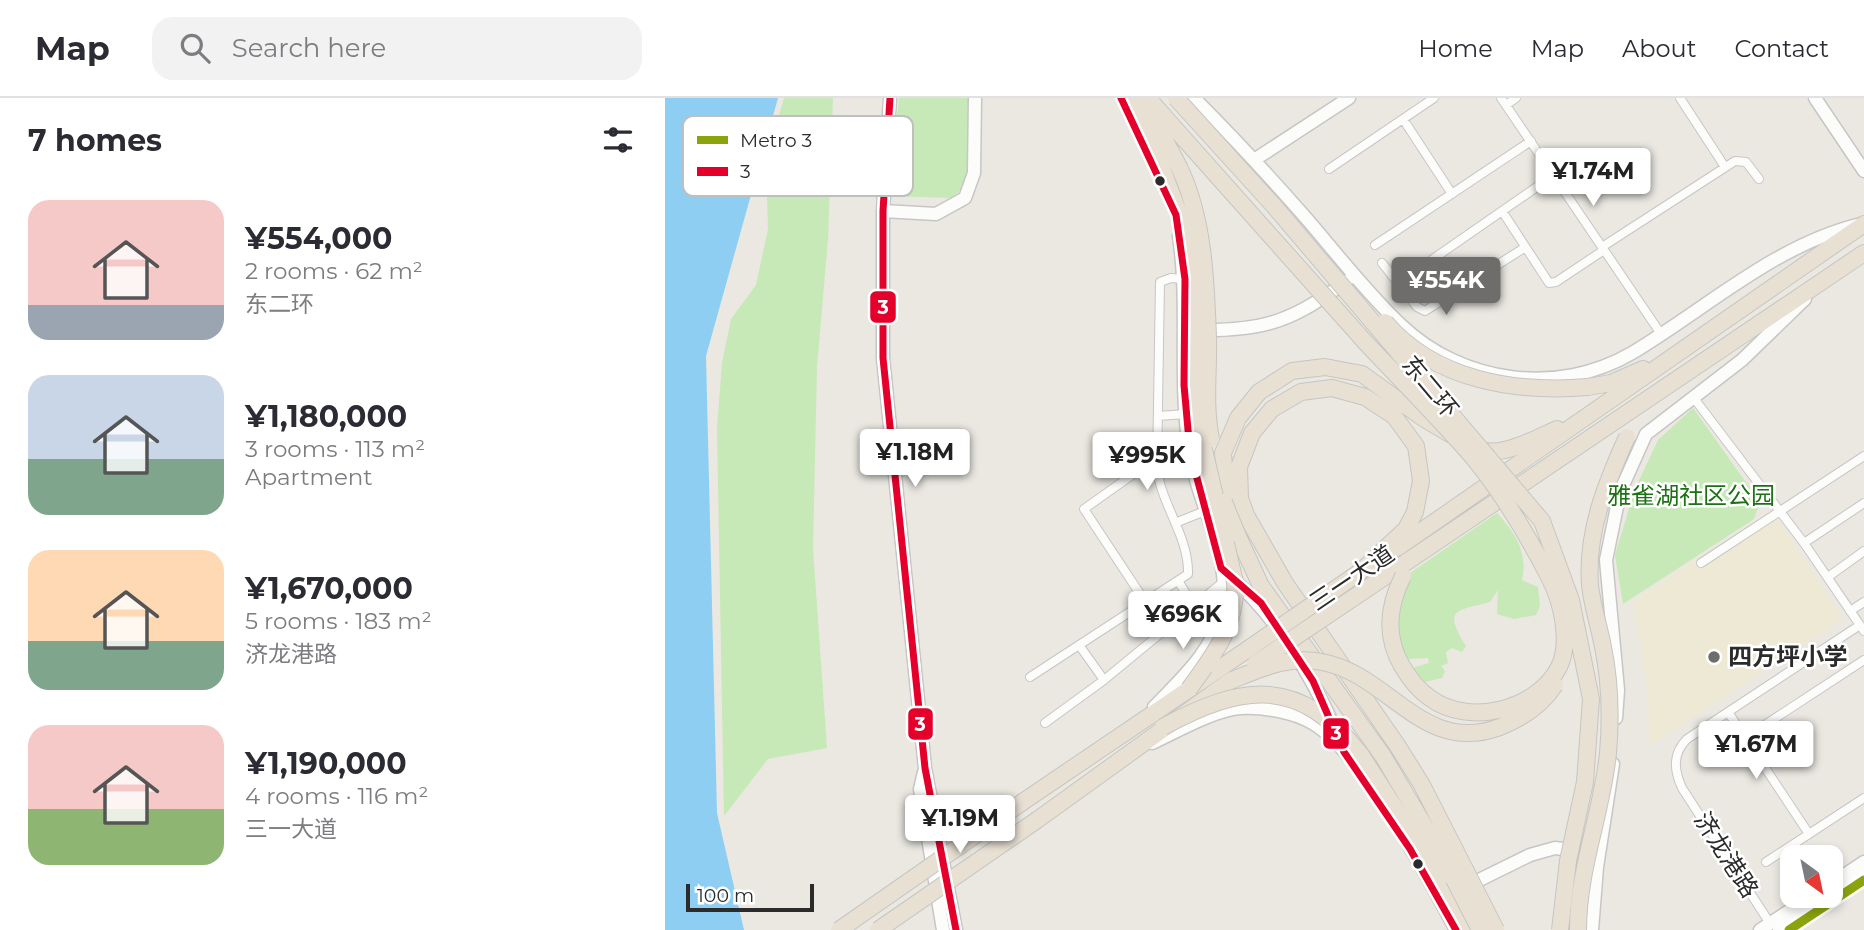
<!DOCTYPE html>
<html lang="en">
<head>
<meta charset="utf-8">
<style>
  :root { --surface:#fff; --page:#f2f2f3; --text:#2b2b33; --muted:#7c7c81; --line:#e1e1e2; --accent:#6e6d6b }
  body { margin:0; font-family:Montserrat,"Noto Sans SC",sans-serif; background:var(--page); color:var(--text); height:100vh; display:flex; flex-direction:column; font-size:26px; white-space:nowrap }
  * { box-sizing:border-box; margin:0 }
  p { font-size:23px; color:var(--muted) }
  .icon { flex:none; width:38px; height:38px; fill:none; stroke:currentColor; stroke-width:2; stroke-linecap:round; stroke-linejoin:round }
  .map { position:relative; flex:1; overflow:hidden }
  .sheet { display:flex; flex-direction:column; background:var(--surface); width:665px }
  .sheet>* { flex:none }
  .needle { width:46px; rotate:147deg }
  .buttons { position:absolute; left:1115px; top:747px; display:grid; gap:14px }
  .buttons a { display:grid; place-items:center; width:63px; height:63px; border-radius:14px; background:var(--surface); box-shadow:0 4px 10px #0003; font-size:35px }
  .scale { position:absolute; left:21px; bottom:18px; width:128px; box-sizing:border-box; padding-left:7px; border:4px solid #2b2b2b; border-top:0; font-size:19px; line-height:24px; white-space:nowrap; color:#2b2b2b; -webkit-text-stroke:5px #fff; paint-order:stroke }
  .price { position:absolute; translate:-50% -60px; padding:0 16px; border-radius:7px; background:#fff; color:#222; font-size:23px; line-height:46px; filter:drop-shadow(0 2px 4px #0008) }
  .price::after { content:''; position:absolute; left:50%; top:42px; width:21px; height:16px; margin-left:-10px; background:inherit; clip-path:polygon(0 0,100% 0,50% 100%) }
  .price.selected { background:var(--accent); color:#fff }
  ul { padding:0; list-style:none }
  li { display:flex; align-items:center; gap:21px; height:175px; padding:0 28px }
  li span { display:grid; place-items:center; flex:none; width:196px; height:140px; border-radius:21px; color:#555 }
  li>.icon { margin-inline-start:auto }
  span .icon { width:84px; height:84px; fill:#fffc; stroke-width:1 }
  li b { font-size:30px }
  h2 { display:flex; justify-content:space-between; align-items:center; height:84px; padding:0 28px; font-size:30px }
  header { display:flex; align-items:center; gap:42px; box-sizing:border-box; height:98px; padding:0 35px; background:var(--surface); border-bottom:2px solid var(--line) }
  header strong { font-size:33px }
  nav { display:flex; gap:38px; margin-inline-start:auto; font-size:24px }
  .search { width:490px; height:63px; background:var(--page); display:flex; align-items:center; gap:18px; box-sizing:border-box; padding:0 24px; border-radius:21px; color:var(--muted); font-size:26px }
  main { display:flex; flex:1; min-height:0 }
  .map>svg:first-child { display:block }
  .education { fill:#eee9d5 }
  .green { fill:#c6e9b7 }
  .water { fill:#8ecef2 }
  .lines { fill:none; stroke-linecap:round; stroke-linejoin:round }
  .street-casing { stroke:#c7c6c6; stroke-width:10 }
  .secondary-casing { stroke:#c7c6c6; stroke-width:15 }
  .highway-casing { stroke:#c5c5c2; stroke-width:18 }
  .street { stroke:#fcfcfa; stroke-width:8 }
  .secondary { stroke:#fcfcfa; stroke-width:12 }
  .highway { stroke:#e9e0d4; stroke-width:16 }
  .highway-bridge-casing { stroke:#c5c5c2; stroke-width:18; stroke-linecap:butt }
  .highway-bridge { stroke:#e9e0d4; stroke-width:16 }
  .bus-1-casing { stroke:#fff; stroke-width:12 }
  .bus-1 { stroke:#e4002b; stroke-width:7 }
  .metro-1-casing { stroke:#fff; stroke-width:14 }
  .metro-1 { stroke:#8ba40d; stroke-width:9 }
  .bus-dot { fill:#2b2b2b; stroke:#fff; stroke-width:2.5 }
  .poi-dot { fill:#6e6d6b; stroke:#fff; stroke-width:2.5 }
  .labels { text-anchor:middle; stroke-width:5; stroke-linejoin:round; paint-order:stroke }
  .street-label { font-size:24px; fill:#2b2b2b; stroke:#fff }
  .park-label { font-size:24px; fill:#1d7014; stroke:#fff }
  .poi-label { font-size:24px; font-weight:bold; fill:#2b2b2b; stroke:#fff; text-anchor:start }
  .key { fill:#fff; stroke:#bfbfbf; stroke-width:2 }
  .key-label { font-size:19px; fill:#2b2b2b }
  .line-badge { stroke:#fff; stroke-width:2.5 }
  .badge-label { font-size:19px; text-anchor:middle; font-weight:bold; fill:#fff }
</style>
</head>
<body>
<header>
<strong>Map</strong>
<div class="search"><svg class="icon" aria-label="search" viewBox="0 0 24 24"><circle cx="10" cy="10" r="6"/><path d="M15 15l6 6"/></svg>Search here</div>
<nav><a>Home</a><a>Map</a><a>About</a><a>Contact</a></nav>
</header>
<main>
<section class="sheet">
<h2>7 homes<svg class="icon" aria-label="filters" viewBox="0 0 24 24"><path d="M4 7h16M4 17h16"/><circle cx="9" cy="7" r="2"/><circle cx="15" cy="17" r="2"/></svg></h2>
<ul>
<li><span style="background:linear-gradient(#f6c9c9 75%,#9aa5b1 0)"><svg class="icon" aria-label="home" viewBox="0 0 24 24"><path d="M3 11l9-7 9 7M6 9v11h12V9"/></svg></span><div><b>¥554,000</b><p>2 rooms · 62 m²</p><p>东二环</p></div></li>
<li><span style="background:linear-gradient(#c9d6e8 60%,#7fa58c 0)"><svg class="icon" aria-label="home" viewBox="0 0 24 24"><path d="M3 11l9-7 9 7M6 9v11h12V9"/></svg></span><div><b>¥1,180,000</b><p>3 rooms · 113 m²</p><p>Apartment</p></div></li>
<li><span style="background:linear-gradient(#ffd9b3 65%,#7fa58c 0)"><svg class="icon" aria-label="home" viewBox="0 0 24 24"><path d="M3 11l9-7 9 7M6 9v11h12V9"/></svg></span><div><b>¥1,670,000</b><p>5 rooms · 183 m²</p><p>济龙港路</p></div></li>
<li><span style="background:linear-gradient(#f6c9c9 60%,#8fb573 0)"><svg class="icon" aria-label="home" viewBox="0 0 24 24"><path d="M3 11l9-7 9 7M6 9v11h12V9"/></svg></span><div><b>¥1,190,000</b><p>4 rooms · 116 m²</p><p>三一大道</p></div></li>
</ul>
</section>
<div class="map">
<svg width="1199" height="832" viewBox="0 0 1199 832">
  <rect width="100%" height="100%" fill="#eae8e1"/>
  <path class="education" d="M1107 412 1178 521 984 648 983 593 968 503Z"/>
  <path class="green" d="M119 0H168L163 141 152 269 148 451 162 650 103 661 59 718 52 331 57 265 66 221 91 187 103 131 101 63Z
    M234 0H305V83L287 100 224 98Z
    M1028 310 1095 404 1089 421 958 506 950 457 970 391 993 342Z
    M832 415C850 435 863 454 857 482L873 489 875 508 871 517 849 521 832 516 833 492 825 504C792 513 777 510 801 548L797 554 787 550 781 554 783 565 776 568 780 573 777 580 760 584 747 570 764 565 763 560 741 561 737 578 729 573 719 543 717 514 725 489Z"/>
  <path class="water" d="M0 0H113L41 258 52 715 79 832H0Z"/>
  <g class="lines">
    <g class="street-casing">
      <path id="street" d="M836 0 996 236
        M1015 0 1060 69
        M841 7 851 0
        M738 21 787 96
        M664 71 769 0
        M837 113 884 185 891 184 939 152
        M710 147 866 43
        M937 149 1070 63 1081 64 1094 81
        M717 165 752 209 760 213 859 150
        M732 186 889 77
        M1028 299 1139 445 1199 533
        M493 318 521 316
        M510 425 540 413
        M1139 445 1199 405
        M1036 465 1199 358
        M1163 479 1199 453
        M514 484 527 506
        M481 505 419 411 474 372 492 366
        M1185 513 1199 504
        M414 547 439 582
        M365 579 523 476C524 438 496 407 492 370L495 184 506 180 520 181
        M1063 614 1144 736
        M380 625 439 582 558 484
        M1080 640 1199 562
        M1101 764 1199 700
        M1106 827 1017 690C1009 672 1007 656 1022 641L1195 527"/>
    </g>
    <g class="secondary-casing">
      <path id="secondary" d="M225 0 218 113V260L260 670 291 832
        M529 0C568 39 605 79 641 120 672 156 702 195 736 227 798 286 893 298 967 255 1039 212 1109 148 1192 127
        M1150 0 1199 73
        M589 62 684 0
        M218 113 271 116 300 100 309 75 310 0
        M534 232C602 233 628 222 682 183
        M567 480C611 519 642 570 667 624
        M489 609C517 580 549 552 557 511 566 469 542 421 531 382 509 303 526 219 514 138
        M951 620 953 592 941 462 955 394 981 336 1077 262 1140 201
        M487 645C511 634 551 611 576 610 599 609 630 614 649 626 696 654 764 781 791 832
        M259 674 255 691 278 832
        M1166 786 1199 764
        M800 789 865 757 890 750 931 755
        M1166 798 1199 776
        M927 832 932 769 948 666
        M1095 832 1147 798
        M1114 832 1165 798"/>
    </g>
    <g class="highway-casing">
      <path id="highway" d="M923 289 946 285 978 271
        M808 349C831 363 870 341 892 331
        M562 415 558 355 573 320 594 294 627 273 660 269 697 276 758 320 785 336
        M572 436 596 488 718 658
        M732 450 1199 126
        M695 474 741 431 750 414 756 383 751 348 729 318 700 299 667 290 636 294 607 311 587 335 574 369 575 400 581 417 620 485 732 647
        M703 490 1199 155
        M359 703 554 571
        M372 722 565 583
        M775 780 804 832"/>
    </g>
    <use href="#street" class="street"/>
    <use href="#secondary" class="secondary"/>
    <use href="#highway" class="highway"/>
    <g class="highway-bridge-casing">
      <path id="highway-bridge" d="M464 0 495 65 520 131 532 197 530 313 570 484C573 526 548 558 524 591
        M483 0C555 82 628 163 701 245 736 282 772 318 806 357 838 395 863 438 885 481 897 504 906 545 894 569 872 612 804 629 765 600 753 592 744 580 737 568 720 539 723 508 738 478
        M511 0 609 108 877 423 906 502 926 601 920 684 903 763 895 832
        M479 5C491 27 504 49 515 71 539 122 541 183 543 239 544 273 539 306 546 341
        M720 224C770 283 851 295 923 289
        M559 404 572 436
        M590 566 703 490
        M554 571 695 474
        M565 583C595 571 624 557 657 564 724 576 758 658 835 629 858 620 876 608 890 587
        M498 629C579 585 635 578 696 657L775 780
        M732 647 757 687 831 832
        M718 658 775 754 815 832
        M174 832 359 703
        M213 832 372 722
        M913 832C913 771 937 715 943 655 946 620 945 583 938 549 934 528 927 507 925 487 921 434 941 385 962 339"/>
    </g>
    <use href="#highway-bridge" class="highway-bridge"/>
    <g class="bus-1-casing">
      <path id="bus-1" d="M225 0 218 113V260L260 670 291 832
        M456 0 511 117 520 181 519 287 525 354 556 470 596 505 648 583 679 654 745 751 791 832"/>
    </g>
    <use href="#bus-1" class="bus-1"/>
    <g class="metro-1-casing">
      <path id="metro-1" d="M1124 832 1199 782"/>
    </g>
    <use href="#metro-1" class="metro-1"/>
  </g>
  <g class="bus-dot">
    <circle cx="495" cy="83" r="6"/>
    <circle cx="753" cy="766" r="6"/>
  </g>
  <circle class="poi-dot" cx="1049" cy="559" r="7"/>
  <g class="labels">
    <g class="street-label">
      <text transform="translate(765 289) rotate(50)" y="8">东二环</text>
      <text transform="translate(687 480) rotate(-34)" y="8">三一大道</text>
      <text transform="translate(1061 757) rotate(57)" y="8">济龙港路</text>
    </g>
    <g class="park-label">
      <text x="1026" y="406">雅雀湖社区公园</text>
    </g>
    <g class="poi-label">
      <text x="1063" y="567">四方坪小学</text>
    </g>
  </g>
  <rect x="18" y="18" width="230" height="80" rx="10" class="key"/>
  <rect x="32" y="38" width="31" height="8" fill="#8ba40d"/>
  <rect x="32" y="69" width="31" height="9" fill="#e4002b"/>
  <g class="key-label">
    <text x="75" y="49">Metro 3</text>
    <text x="75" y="80">3</text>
  </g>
  <g class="line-badge">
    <rect x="204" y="192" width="28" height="34" rx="7" fill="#e4002b"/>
    <rect x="242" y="609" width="27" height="34" rx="7" fill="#e4002b"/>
    <rect x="657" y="619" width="28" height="33" rx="7" fill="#e4002b"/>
  </g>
  <g class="badge-label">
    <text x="218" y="216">3</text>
    <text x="255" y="633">3</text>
    <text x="671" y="642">3</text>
  </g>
</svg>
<div class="buttons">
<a><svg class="needle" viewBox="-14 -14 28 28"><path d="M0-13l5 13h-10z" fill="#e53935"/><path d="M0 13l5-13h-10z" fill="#7c7c81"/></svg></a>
</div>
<div class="scale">100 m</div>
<b class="price" style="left:928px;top:110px">¥1.74M</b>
<b class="price selected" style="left:781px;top:219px">¥554K</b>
<b class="price" style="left:250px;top:391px">¥1.18M</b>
<b class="price" style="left:482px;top:394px">¥995K</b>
<b class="price" style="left:518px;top:553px">¥696K</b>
<b class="price" style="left:1091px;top:683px">¥1.67M</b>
<b class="price" style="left:295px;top:757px">¥1.19M</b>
</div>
</main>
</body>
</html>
